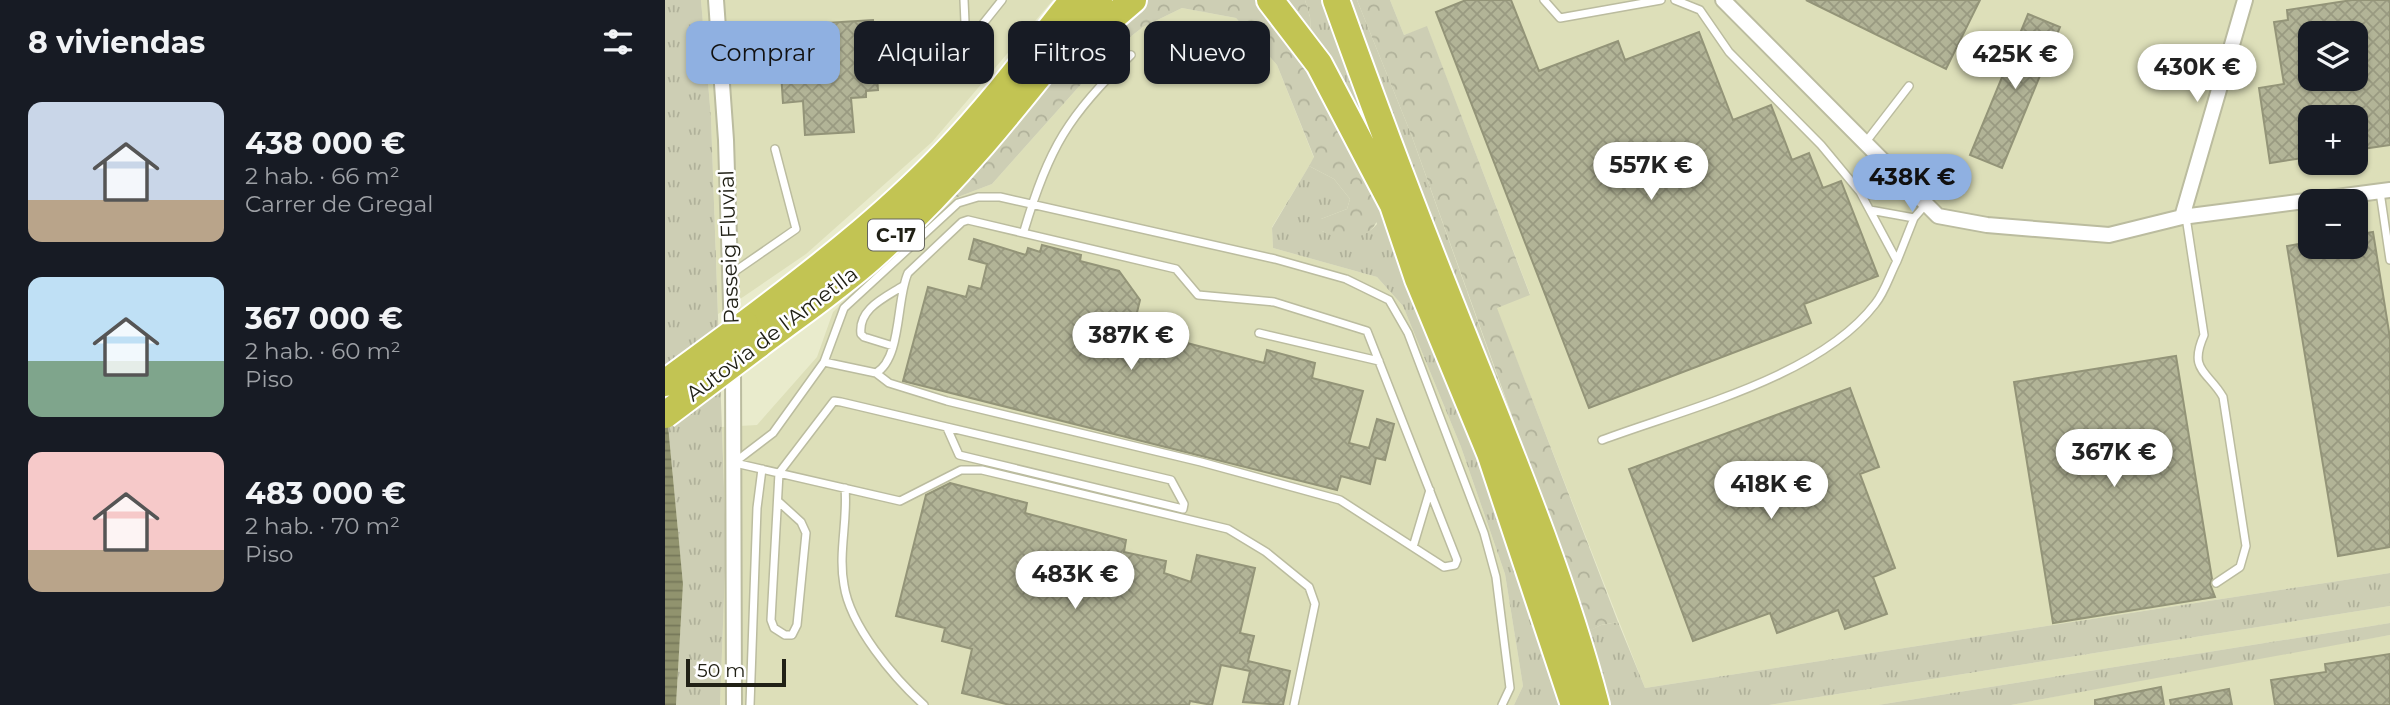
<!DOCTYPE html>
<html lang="es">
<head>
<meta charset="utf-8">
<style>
  :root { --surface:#171b24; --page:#20242c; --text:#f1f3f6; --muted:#9ea1a6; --accent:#8fb0e1 }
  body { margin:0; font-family:Montserrat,sans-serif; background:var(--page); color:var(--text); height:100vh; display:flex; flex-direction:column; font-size:26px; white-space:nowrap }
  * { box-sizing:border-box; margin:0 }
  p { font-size:23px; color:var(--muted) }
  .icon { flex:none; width:38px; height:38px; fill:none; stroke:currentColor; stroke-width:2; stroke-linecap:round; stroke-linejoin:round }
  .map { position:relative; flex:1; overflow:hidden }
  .sheet { display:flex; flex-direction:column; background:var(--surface); width:665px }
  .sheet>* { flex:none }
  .banner { position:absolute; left:21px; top:21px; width:665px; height:63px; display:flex; gap:14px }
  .buttons { position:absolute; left:1633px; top:21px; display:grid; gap:14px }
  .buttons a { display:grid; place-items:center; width:70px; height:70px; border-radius:14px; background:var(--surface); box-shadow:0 2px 5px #0004; font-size:35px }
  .scale { position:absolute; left:21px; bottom:18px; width:100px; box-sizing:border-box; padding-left:7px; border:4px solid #212116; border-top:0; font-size:19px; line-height:24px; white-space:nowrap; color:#212116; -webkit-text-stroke:5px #fff; paint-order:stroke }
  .price { position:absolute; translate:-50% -60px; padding:0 16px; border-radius:24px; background:#fff; color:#222; font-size:23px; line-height:46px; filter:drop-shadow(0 2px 4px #0008) }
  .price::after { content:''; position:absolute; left:50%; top:42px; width:21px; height:16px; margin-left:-10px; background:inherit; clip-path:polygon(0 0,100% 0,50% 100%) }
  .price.on { background:var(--accent); color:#111 }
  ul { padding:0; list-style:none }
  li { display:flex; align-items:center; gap:21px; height:175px; padding:0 28px }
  li span { display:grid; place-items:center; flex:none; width:196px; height:140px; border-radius:14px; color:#555 }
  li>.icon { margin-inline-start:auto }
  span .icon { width:84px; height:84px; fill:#fffc; stroke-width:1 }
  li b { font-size:30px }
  h2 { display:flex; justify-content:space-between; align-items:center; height:84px; padding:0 28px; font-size:30px }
  .chip { padding:0 24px; border-radius:14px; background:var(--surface); box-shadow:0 2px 5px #0004; font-size:24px; line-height:63px }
  .chip.on { background:var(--accent); color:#111 }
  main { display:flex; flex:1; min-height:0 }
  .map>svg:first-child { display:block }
  .built { fill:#dddfb9; fill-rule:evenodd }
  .grass { fill:url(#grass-tufts) }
  .forest { fill:url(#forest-crowns) }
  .water { fill:url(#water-rules) }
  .building { fill:url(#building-cross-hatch); stroke:#939478; stroke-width:2; fill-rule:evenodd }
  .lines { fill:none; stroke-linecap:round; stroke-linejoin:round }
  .service-casing { stroke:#bbbc9f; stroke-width:10 }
  .minor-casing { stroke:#bbbc9f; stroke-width:18 }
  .motorway-casing { stroke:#fff; stroke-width:30 }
  .service { stroke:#fff; stroke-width:7 }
  .minor { stroke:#fff; stroke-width:14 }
  .motorway { stroke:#c2c453; stroke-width:26 }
  .motorway-bridge-casing { stroke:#fff; stroke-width:30; stroke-linecap:butt }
  .motorway-bridge { stroke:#c2c453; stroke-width:26 }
  .labels { text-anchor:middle; stroke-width:5; stroke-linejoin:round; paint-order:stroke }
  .shield { fill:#fff; stroke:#64645c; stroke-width:2 }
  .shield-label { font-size:19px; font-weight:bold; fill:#212116 }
  .street-label { font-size:21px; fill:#212116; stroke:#fff }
</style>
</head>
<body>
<main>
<section class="sheet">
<h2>8 viviendas<svg class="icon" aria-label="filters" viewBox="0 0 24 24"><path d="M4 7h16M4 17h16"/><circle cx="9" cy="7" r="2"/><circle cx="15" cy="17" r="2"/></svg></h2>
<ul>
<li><span style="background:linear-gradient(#c9d6e8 70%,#b9a48a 0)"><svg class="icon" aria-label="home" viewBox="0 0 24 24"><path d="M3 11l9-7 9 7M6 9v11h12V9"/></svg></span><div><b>438 000 €</b><p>2 hab. · 66 m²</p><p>Carrer de Gregal</p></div></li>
<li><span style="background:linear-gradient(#bfe0f5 60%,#7fa58c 0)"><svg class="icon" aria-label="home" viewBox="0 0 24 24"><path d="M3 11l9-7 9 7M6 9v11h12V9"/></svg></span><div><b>367 000 €</b><p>2 hab. · 60 m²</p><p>Piso</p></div></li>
<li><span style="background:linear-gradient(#f6c9c9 70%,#b9a48a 0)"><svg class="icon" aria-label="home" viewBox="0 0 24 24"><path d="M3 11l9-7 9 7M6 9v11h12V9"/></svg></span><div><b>483 000 €</b><p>2 hab. · 70 m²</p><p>Piso</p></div></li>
</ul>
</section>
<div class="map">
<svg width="1725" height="705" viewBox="0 0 1725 705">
  <defs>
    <pattern id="grass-tufts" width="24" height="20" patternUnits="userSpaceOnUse" patternTransform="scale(1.75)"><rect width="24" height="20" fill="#cdceb4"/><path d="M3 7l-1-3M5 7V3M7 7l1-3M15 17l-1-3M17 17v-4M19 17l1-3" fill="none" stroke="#b0b19a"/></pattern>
    <pattern id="forest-crowns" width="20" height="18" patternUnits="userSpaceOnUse" patternTransform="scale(1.75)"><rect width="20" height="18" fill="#cdceb4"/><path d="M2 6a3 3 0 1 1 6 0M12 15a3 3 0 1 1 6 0" fill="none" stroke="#b0b19a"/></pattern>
    <pattern id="water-rules" width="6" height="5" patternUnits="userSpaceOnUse" patternTransform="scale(1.75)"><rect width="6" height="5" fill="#91936e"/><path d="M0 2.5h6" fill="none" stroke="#767859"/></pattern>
    <pattern id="building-cross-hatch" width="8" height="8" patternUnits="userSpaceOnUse" patternTransform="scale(1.75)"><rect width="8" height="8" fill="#b2b497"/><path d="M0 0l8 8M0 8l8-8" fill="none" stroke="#999a81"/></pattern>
  </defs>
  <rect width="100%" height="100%" fill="#e9ebcc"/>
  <path class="built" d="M36 0H388L267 142 141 254 53 314 46 118Z
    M725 0H1725V573L980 688 831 307 865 294 762 27 739 35ZM1645 33H1690V79H1645ZM1645 117H1690V163H1645ZM1645 201H1690V247H1645Z
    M517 8 571 18 612 65 649 158 607 227 608 248 712 277 738 306 796 447 840 574 858 686 849 705H55L61 544 57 427 92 425 152 357 168 312 285 200 327 184 443 54 478 27Z
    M1725 606V623L1213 705H1104Z
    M1725 635V705H1346L1588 658Z"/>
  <path class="grass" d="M0 0H36L46 118 61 544 55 705H11L18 584 0 393Z
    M640 0H692L746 134 923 631 936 625 953 622 980 688 1725 573V606L1104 705H849L858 686 840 574 796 447 738 306 712 277 608 248 607 228 644 166 669 179 685 199 682 209 656 219 657 231C676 239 698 241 712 224L647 59 645 17Z
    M1725 623V635L1346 705H1213Z"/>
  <path class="forest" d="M454 0H640L645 17 647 59 691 146 714 214C709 243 672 243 653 228L656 219 682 209 685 199 669 179 644 166 649 157 612 65 571 18 517 8 478 27 443 54 327 184 285 200 374 97 434 20Z
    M692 0H725L739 35 762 26 865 295 832 308 953 622 936 625 924 631 746 134Z"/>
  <path class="water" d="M0 393 18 584 11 705H0Z"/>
  <path class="building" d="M801 0H846L874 71 953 41 960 60 1034 32 1068 120 1106 105 1127 160 1144 153 1158 188 1176 181 1213 276 1139 304 1146 323 924 408 771 12Z
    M1141 0H1315L1281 69Z
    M1687 0H1725V145L1690 150V117H1645V157L1605 163 1594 88 1619 84 1609 22 1623 20 1622 10ZM1645 33H1690V79H1645Z
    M1363 14 1395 27 1337 168 1305 155Z
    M208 20 213 90 201 91V97L186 98 189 132 140 135 138 101 118 103 113 26Z
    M1708 232 1725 338V547L1673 556 1622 246 1645 242V247H1690V235Z
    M309 239 361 255 363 248 375 252 377 245 416 255 415 261 454 271 475 300 468 329 599 363 602 350 650 363 647 378 698 391 684 443 704 448 712 419 729 424 720 460 711 458 705 484 676 476 672 490 238 381 263 287 301 297 304 286 316 289 322 264 304 259Z
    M1511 356 1547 579 1545 584 1550 597 1388 623 1349 382Z
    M1185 388 1214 467 1195 474 1230 568 1208 577 1222 614 1180 629 1173 610 1112 633 1105 613 1028 641 964 469Z
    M285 483 362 503 360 513 461 540 459 552 501 561 499 573 526 582 532 555 590 568 575 633 589 636 583 661 625 671 618 705 578 702 585 671 556 665 547 705 525 701 524 705H345L297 693 307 649 277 641 280 628 231 616 261 495Z
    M1725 654V705H1610L1606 680 1661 672 1660 664Z
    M1496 687 1499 705H1430V700Z
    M1564 689 1567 705H1506L1505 700Z"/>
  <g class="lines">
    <g class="service-casing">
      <path id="service" d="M299 0 301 45 337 0
        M879 0 895 18 996 0
        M1200 143 1244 86
        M1715 192 1725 260
        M1205 210 1249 218
        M1521 217 1539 335C1523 371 1543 371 1558 397L1581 546 1575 567 1551 583
        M359 231C384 147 403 116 466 55
        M1232 261 1249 218 1261 204
        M66 274 131 229 110 149
        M594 333 714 361
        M228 346 199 337 196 334C193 309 219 298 238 286
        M159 362 211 373C237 358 231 299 243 273L297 222 303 220 511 269 533 295 609 302 702 331 792 560 790 565 779 567 675 500 536 462 282 401 224 383 211 373
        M937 440C1023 408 1154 377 1210 304 1220 292 1225 274 1232 261L1195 192 1156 145 1064 52 1035 10 1010 0
        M70 462 108 433 159 362 179 308 293 203 313 197H335L610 259 681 279 724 300 743 333 819 533 831 577 845 688 837 705
        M70 463 235 501 296 470H317L563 529 601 552 644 587 650 604 629 705
        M180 488C183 520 173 553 179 585 185 626 229 678 259 705
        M114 502 136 522 141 533 132 625 127 635H120L109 628 106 620 114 473 169 401 176 402 506 480 519 504 518 509 294 455 282 428
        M748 547 765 490
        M85 705 92 508 97 469"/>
    </g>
    <g class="minor-casing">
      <path id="minor" d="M51 0 61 140 67 336
        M1058 0 1273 216 1322 225 1444 235 1517 217 1725 190
        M1517 217 1580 0
        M68 363 69 705"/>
    </g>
    <g class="motorway-casing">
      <path id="motorway" d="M605 0 654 64 727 203
        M671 0C708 103 746 205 787 307 839 438 895 568 931 705
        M412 48 468 0
        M723 190 753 279 825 453 909 705
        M80 324C149 272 219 218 279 155 325 107 366 53 408 0
        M93 345C131 316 171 289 207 257 295 179 362 91 434 0"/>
    </g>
    <use href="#service" class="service"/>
    <use href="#minor" class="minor"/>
    <use href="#motorway" class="motorway"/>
    <g class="motorway-bridge-casing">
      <path id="motorway-bridge" d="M0 383 80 324
        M0 415 93 345"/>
    </g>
    <use href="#motorway-bridge" class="motorway-bridge"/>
  </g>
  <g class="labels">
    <rect class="shield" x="203" y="219.5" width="56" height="31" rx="5"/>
    <g class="shield-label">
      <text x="231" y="242">C-17</text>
    </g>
    <g class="street-label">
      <text transform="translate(64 247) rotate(-92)" y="7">Passeig Fluvial</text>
      <text transform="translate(107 334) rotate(-37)" y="7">Autovia de l'Ametlla</text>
    </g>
  </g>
</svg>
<div class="buttons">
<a><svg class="icon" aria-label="layers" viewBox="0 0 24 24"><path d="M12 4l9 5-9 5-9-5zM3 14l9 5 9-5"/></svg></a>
<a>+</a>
<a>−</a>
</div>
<div class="scale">50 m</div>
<b class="price" style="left:1350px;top:91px">425K €</b>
<b class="price" style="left:1532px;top:104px">430K €</b>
<b class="price" style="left:986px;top:202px">557K €</b>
<b class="price on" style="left:1247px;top:214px">438K €</b>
<b class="price" style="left:466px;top:372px">387K €</b>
<b class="price" style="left:1449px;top:489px">367K €</b>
<b class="price" style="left:1106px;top:521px">418K €</b>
<b class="price" style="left:410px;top:611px">483K €</b>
<div class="banner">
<a class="chip on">Comprar</a>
<a class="chip">Alquilar</a>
<a class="chip">Filtros</a>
<a class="chip">Nuevo</a>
</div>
</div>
</main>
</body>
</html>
